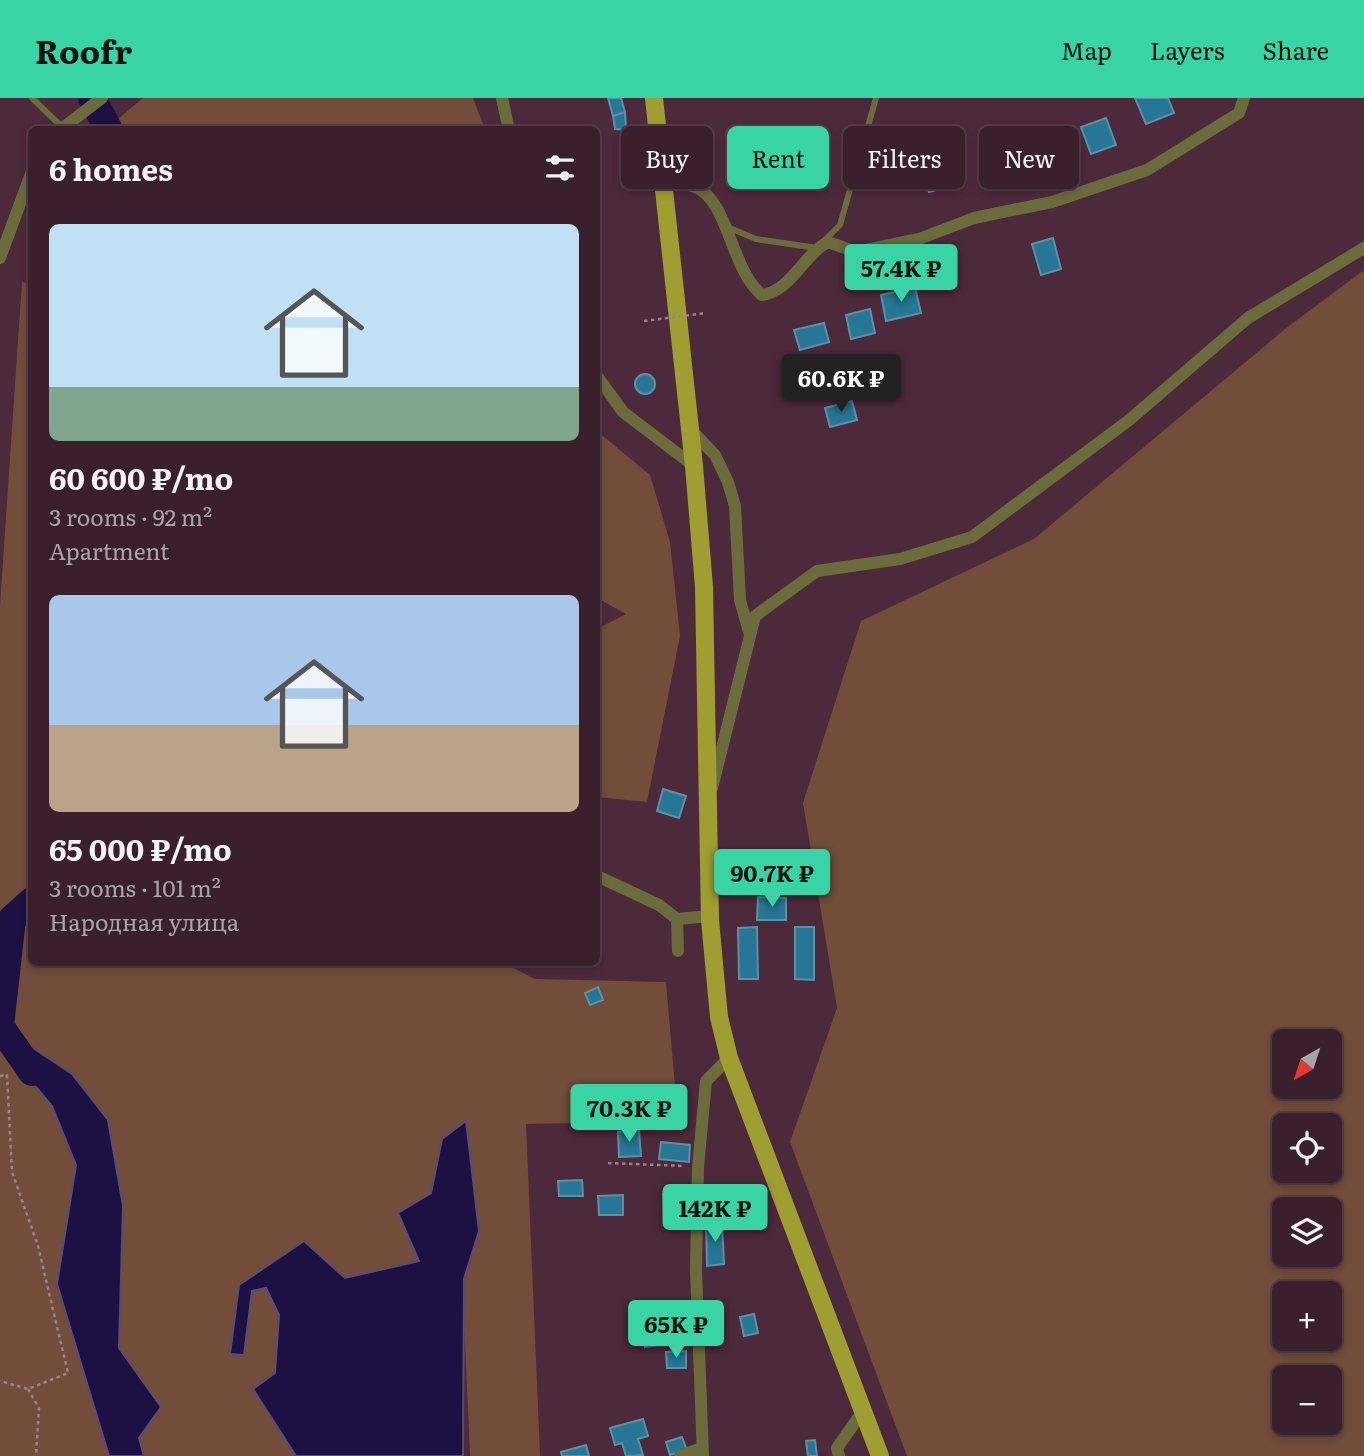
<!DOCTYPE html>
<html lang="en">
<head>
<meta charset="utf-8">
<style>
  :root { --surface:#3a1f2d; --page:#412735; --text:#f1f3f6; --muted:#aba2aa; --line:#543d49; --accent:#39d4a5 }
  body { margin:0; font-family:Literata,serif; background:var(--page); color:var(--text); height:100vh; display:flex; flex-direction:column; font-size:26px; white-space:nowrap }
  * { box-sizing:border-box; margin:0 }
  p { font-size:23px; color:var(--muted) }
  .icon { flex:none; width:38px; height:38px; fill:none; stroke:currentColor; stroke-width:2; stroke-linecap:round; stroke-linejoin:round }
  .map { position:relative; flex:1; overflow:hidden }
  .panel { position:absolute; left:28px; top:28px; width:572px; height:840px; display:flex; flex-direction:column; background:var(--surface); border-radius:10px; box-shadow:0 4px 10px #0003,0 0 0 2px var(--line) }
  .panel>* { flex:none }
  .banner { position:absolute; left:621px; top:28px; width:637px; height:63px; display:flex; gap:14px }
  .needle { width:46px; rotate:219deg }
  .buttons { position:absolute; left:1272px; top:931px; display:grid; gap:14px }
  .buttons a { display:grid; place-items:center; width:70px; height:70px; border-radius:10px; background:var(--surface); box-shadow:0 4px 10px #0003,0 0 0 2px var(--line); font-size:35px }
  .price { position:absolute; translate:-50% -60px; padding:0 16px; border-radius:7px; background:var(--accent); color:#111; font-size:23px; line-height:46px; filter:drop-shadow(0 2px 4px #0008) }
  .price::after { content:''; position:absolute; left:50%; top:42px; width:21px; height:16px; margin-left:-10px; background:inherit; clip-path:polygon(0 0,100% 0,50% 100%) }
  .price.current { background:#222; color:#fff }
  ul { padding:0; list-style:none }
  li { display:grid; align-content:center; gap:14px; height:371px; padding:0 21px }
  li span { display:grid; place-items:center; height:217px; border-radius:10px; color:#555 }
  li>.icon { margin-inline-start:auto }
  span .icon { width:126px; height:126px; fill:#fffc; stroke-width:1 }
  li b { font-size:30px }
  h2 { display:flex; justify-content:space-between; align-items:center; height:84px; padding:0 21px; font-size:30px }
  .tag { padding:0 24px; border-radius:10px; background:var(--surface); box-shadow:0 4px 10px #0003,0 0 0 2px var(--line); font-size:24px; line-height:63px }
  .tag.current { background:var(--accent); color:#111 }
  header { display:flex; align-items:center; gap:42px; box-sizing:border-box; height:98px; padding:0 35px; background:var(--accent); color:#111 }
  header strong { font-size:33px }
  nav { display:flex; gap:38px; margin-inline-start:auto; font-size:24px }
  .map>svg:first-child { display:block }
  .green { fill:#714d3a; fill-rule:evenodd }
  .water { fill:#1d1143; stroke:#5c4c73; stroke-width:2 }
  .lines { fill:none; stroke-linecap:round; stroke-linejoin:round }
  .river { stroke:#1d1143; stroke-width:28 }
  .building { fill:#267695; stroke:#608fa4; stroke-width:2 }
  .path { stroke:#9e808f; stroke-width:2.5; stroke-dasharray:3.5 3.5; stroke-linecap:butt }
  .service { stroke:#6c6b3c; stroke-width:6 }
  .minor { stroke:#6c6b3c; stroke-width:12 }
  .primary { stroke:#a09d31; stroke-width:18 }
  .path-bridge { stroke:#9e808f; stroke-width:2.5; stroke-dasharray:3.5 3.5; stroke-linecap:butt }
</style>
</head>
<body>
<header>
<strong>Roofr</strong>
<nav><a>Map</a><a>Layers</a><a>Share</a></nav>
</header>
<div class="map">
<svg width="1364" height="1358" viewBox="0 0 1364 1358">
  <rect width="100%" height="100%" fill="#4d293c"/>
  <path class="green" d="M143 0H473L485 31H106Z
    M1364 172V1358H907L790 1044 837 910 803 705 861 523 1034 441 1285 231ZM1284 943H1330V989H1284ZM1284 1027H1330V1073H1284ZM1284 1111H1330V1157H1284ZM1284 1195H1330V1241H1284ZM1284 1279H1330V1325H1284Z
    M22 184 32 186V864H502L535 881 666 884 678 1023 526 1026 540 1358H470L463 1199 341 1358H0V507Z
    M597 333 650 377 670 444 680 538 647 704 597 699V531L626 516 597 500Z"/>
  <path class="water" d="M15 938 72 976 108 1022 123 1108 119 1250 161 1309 139 1340 144 1358H109L57 1186 76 1067 52 1008 6 953Z
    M466 1023 479 1133 464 1181 463 1358H296L253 1291 275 1275 279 1217 266 1190 252 1193 244 1257 230 1256 239 1187 304 1143 345 1180 419 1163 398 1115 431 1095 442 1041Z"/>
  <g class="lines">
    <path class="river" d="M92 0 109 32
      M32 803 12 821 0 928 32 974"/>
  </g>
  <path class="building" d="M608 0H621L625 14 613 18Z
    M1135 0H1168L1174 15 1146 26Z
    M625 14 626 32 615 31 613 18Z
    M1106 20 1116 47 1091 56 1081 29Z
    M1039 38 1049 70 1023 77 1014 46Z
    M798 49 801 83 777 85 773 51Z
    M941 63 948 89 929 94 922 68Z
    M1053 140 1061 171 1041 177 1032 146Z
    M915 189 921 215 886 223 881 197Z
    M870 211 875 235 851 241 846 217Z
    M824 225 829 244 800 252 794 232Z
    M635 286a10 10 0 1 1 20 0a10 10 0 1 1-20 0Z
    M852 303 857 322 830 329 825 310Z
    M663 691 686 698 679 720 657 713Z
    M758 799 786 800V822H757Z
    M757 829 758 881H739L738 830Z
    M795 829H814V882L795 881Z
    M598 889 603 902 590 907 585 895Z
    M639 1032 641 1058 619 1059 618 1034Z
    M661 1044 690 1047 689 1064 659 1061Z
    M582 1082 583 1098H559L558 1083Z
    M689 1095 690 1120 664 1121 663 1096Z
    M623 1097V1117H599L598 1098Z
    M722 1124 724 1166 707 1168 706 1126Z
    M754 1216 758 1235 744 1238 740 1219Z
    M659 1233 660 1247 645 1249 644 1235Z
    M686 1253V1270H667L666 1254Z
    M643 1321 648 1338 638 1341 643 1357 626 1358 622 1345 615 1347 610 1330Z
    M682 1339 687 1352 670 1357 666 1344Z
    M815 1342 817 1358H808L806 1343Z
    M586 1347 589 1358H562L561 1354Z"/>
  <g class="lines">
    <path class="path" d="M0 978 7 977 12 1074 38 1148 68 1275 28 1291 0 1283
      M608 1065 684 1068
      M28 1291 39 1310 36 1358"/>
    <path class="service" d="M32 0 62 29
      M727 129 756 141 817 150 840 127 876 0"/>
    <path class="minor" d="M502 0 509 32
      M60 32 102 0
      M663 84C673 85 685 85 695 89 729 102 730 171 762 197 791 193 803 157 828 144L856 154 919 141 974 120 1052 104 1147 72 1239 15 1244 0
      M0 160 32 73
      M597 278 623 314 694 368
      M690 331 715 357 728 384 735 408 740 502 749 534
      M712 690 755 518 817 473 900 461 972 439 1128 323 1248 220 1364 150
      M597 778 659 807 677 821 710 818
      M677 821 678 853
      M680 1358 702 1350
      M703 1358 696 1173 698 1069 706 983 729 960
      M839 1358 837 1350 863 1313"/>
    <path class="primary" d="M654 0 694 368 704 489 710 822 719 919 729 960 880 1358"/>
    <path class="path-bridge" d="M644 223 706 215"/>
  </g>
</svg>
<div class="buttons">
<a><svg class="needle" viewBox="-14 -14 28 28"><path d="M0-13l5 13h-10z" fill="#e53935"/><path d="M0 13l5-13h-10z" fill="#aba2aa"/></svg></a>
<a><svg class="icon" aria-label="locate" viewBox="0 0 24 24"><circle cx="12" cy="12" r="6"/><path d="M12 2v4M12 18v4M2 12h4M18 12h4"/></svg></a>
<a><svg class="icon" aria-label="layers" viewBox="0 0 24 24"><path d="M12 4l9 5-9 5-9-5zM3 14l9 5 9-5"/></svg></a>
<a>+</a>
<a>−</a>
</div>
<b class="price" style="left:901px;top:206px">57.4K ₽</b>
<b class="price current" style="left:841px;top:316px">60.6K ₽</b>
<b class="price" style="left:772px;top:811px">90.7K ₽</b>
<b class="price" style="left:629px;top:1046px">70.3K ₽</b>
<b class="price" style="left:715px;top:1146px">142K ₽</b>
<b class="price" style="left:676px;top:1262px">65K ₽</b>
<div class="banner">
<a class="tag">Buy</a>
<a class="tag current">Rent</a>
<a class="tag">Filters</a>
<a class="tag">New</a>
</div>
<section class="panel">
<h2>6 homes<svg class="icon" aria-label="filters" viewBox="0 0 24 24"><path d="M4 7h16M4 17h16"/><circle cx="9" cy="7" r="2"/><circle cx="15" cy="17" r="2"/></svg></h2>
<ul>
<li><span style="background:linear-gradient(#bfe0f5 75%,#7fa58c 0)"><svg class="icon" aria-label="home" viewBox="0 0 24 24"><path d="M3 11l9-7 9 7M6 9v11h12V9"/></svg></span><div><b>60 600 ₽/mo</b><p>3 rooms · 92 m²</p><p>Apartment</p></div></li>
<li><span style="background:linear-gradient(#a9c7e8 60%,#b9a48a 0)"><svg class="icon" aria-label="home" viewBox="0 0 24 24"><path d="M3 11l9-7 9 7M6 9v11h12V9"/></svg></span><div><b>65 000 ₽/mo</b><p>3 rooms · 101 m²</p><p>Народная улица</p></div></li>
</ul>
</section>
</div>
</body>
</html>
